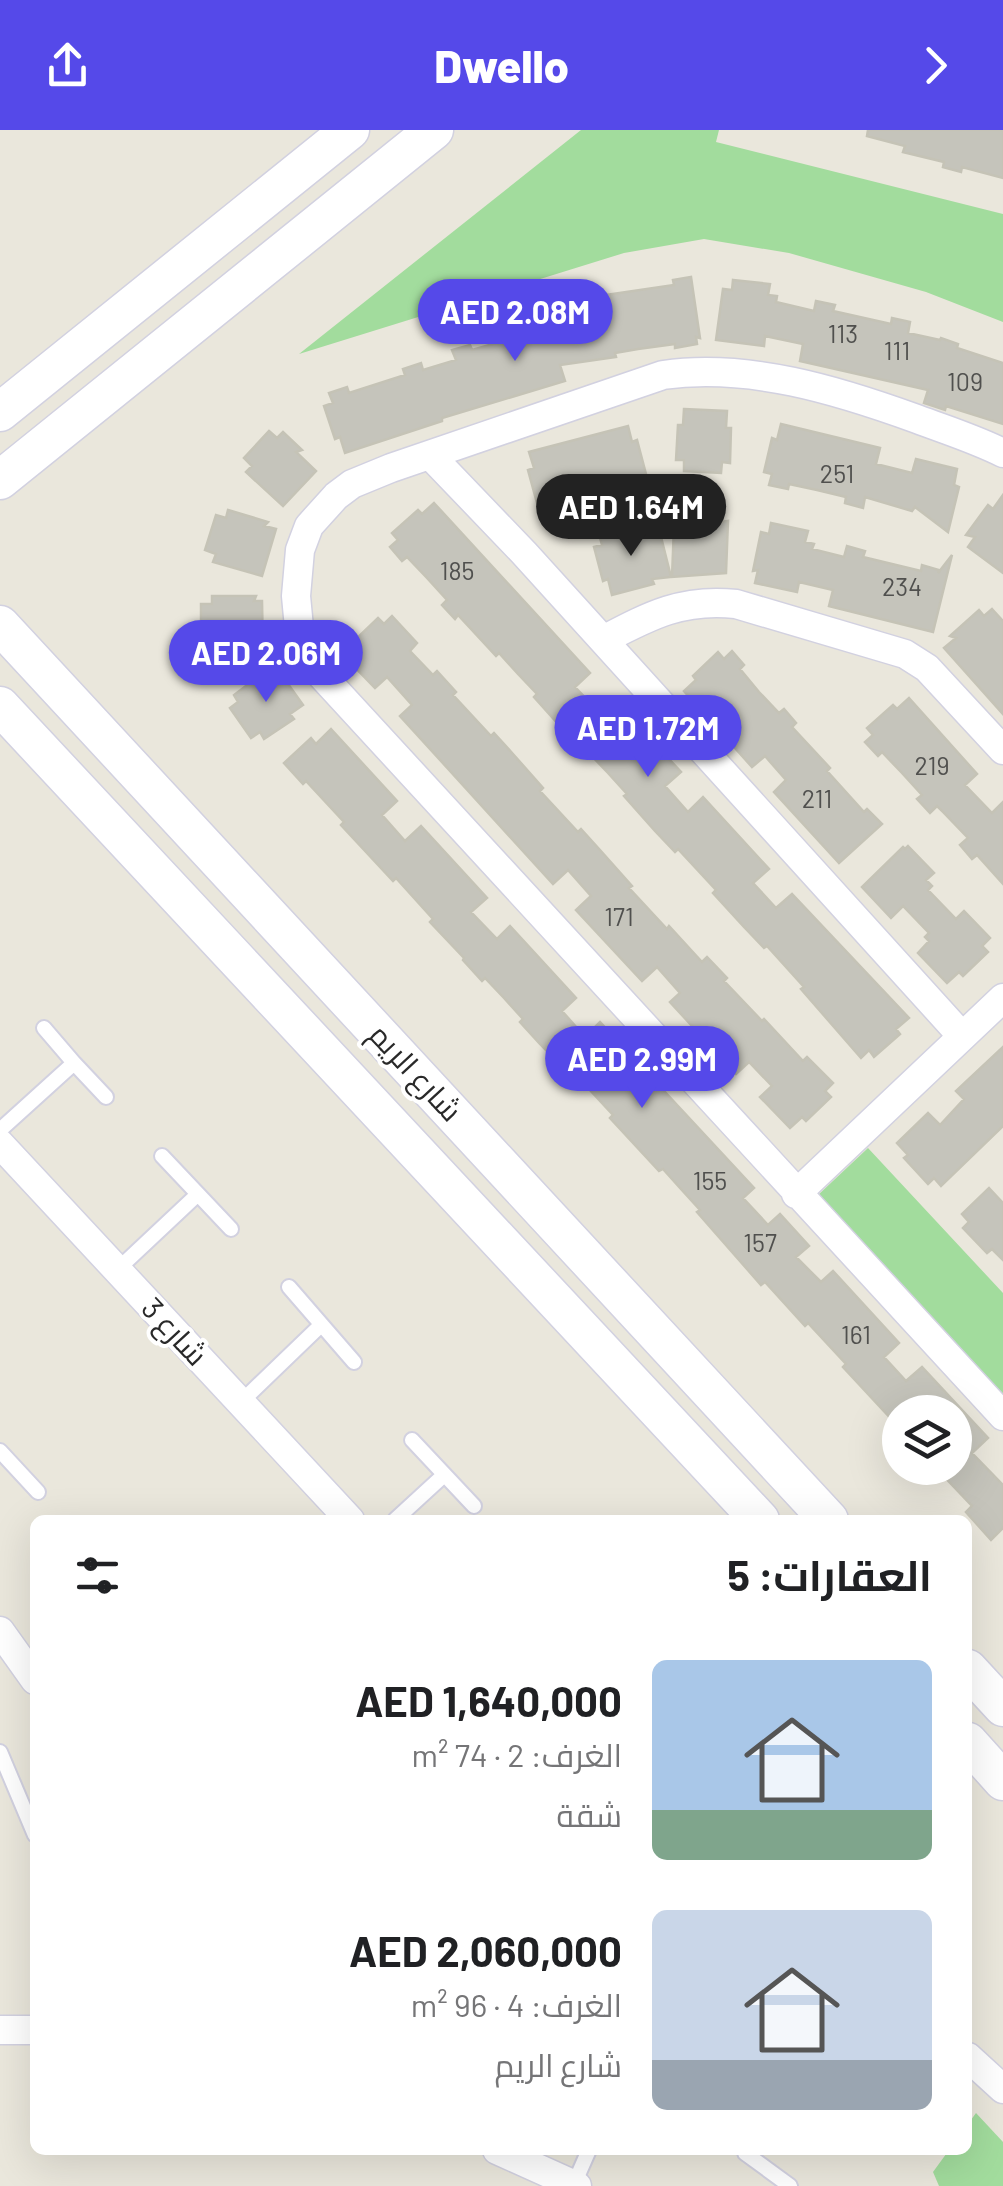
<!DOCTYPE html>
<html lang="ar">
<head>
<meta charset="utf-8">
<style>
  :root { --surface:#fff; --page:#f2f2f2; --text:#202124; --muted:#757577; --accent:#5549e9 }
  body { margin:0; font-family:Barlow,Cairo,sans-serif; background:var(--page); color:var(--text); direction:rtl; height:100vh; display:flex; flex-direction:column; font-size:38px; white-space:nowrap }
  * { box-sizing:border-box; margin:0 }
  p { font-size:32px; color:var(--muted) }
  .icon { flex:none; width:55px; height:55px; fill:none; stroke:currentColor; stroke-width:2; stroke-linecap:round; stroke-linejoin:round }
  .map { position:relative; flex:1; overflow:hidden; direction:ltr }
  .side { position:absolute; left:30px; top:1385px; width:942px; height:640px; display:flex; flex-direction:column; background:var(--surface); border-radius:15px; box-shadow:0 10px 40px #0002; direction:rtl }
  .side>* { flex:none }
  .controls { position:absolute; left:882px; top:1265px; display:grid; gap:20px }
  .controls a { display:grid; place-items:center; width:90px; height:90px; border-radius:50%; background:var(--surface); box-shadow:0 10px 40px #0002; font-size:50px }
  .price { position:absolute; translate:-50% -85px; padding:0 22px; border-radius:35px; background:var(--accent); color:#fff; font-size:32px; line-height:65px; filter:drop-shadow(0 2px 5px #0008) }
  .price::after { content:''; position:absolute; left:50%; top:60px; width:30px; height:22px; margin-left:-15px; background:inherit; clip-path:polygon(0 0,100% 0,50% 100%) }
  .price.current { background:#222; color:#fff }
  ul { padding:0; list-style:none }
  li { display:flex; align-items:center; gap:30px; height:250px; padding:0 40px }
  li span { display:grid; place-items:center; flex:none; width:280px; height:200px; border-radius:15px; color:#555 }
  li>.icon { margin-inline-start:auto }
  span .icon { width:120px; height:120px; fill:#fffc; stroke-width:1 }
  li b { font-size:42px }
  h2 { display:flex; justify-content:space-between; align-items:center; height:120px; padding:0 40px; font-size:42px }
  header { display:flex; justify-content:space-between; align-items:center; height:130px; padding:0 40px; background:var(--accent); color:#fff; font-size:45px; font-weight:800 }
  .map>svg:first-child { display:block }
  .green { fill:#a2dc9d }
  .building { fill:#c5c4bb; stroke:#c5c3b6; stroke-width:2.5 }
  .lines { fill:none; stroke-linecap:round; stroke-linejoin:round }
  .lane-casing { stroke:#d2d1e0; stroke-width:18 }
  .street-casing { stroke:#d2d1e0; stroke-width:31 }
  .secondary-casing { stroke:#d2d1e0; stroke-width:41 }
  .lane { stroke:#fff; stroke-width:14 }
  .street { stroke:#fff; stroke-width:28 }
  .secondary { stroke:#fff; stroke-width:38 }
  .labels { text-anchor:middle; stroke-width:8; stroke-linejoin:round; paint-order:stroke }
  .number-label { font-size:25px; fill:#50504e }
  .street-label { font-size:30px; fill:#292929; stroke:#fff }
</style>
</head>
<body>
<header><svg class="icon" aria-label="forward" viewBox="0 0 24 24"><path d="M9 5l7 7-7 7"/></svg>Dwello<svg class="icon" aria-label="share" viewBox="0 0 24 24"><path d="M12 15V3M7 8l5-5 5 5M5 13v7h14v-7"/></svg></header>
<div class="map">
<svg width="1003" height="2056" viewBox="0 0 1003 2056">
  <rect width="100%" height="100%" fill="#eae7dc"/>
  <path class="green" d="M581 0H719L716 12 1003 84V192L926 162 789 123 704 109 624 123 299 224Z
    M868 1018 1003 1163V1265L817 1066Z
    M976 1983 1003 2012V2056H939L933 2042 949 2020H968V1994Z"/>
  <path class="building" d="M868 0H1003V48L962 37 961 42 943 37 944 32 903 22 905 16 867 6Z
    M691 147 700 208 696 207 697 214 675 218V214L638 219 615 223 616 227 560 235 565 251 442 288V291L345 323 340 307 335 309 324 276 333 273 329 263 347 257 349 263 405 245 403 239 421 233 423 240 456 230 452 220 470 215 472 220 500 212 529 203 527 198 545 192 548 202 584 192 580 164 598 161 599 166 674 155 673 150Z
    M733 150 770 154 768 165 777 166 776 172 814 181 816 171 835 175 833 181 891 194 892 188 910 192 908 203 940 210 941 208 958 214 957 218 1003 233V294L946 276 945 280 924 273 928 260 800 231 803 214 765 206 764 216 716 210 723 159 732 160Z
    M684 279 727 281 726 298H731L730 333 722 332 721 343 684 341V330H676L678 295H683Z
    M781 294 880 318 876 334 912 343 916 329 957 339 954 355 959 357 948 402 915 377 912 381 865 367 863 378 845 373 846 367 817 360 789 354 788 359 769 355 772 344 764 342 772 308 777 310Z
    M628 296 632 312 637 310 646 344 638 346 641 356 623 361 621 355 593 363 564 371 566 377 548 381 545 371 537 373 528 340 534 338 529 322Z
    M269 301 277 308 283 302 302 320 296 322 316 341 283 376 246 342 252 336 244 328Z
    M1003 365V443L968 417 975 407 966 405 988 375 993 379Z
    M434 373 590 543 575 557 601 584 615 571 681 642 665 656 688 682 703 667 769 739 753 753 776 778 792 764 909 888 896 899 900 904 874 927 869 920 861 928 801 859 804 857 767 816 764 818 744 797 713 763 716 760 678 719 675 722 655 701 624 666 627 664 608 643 589 623 586 625 567 604 534 567 537 564 518 544 499 523 496 526 458 485 455 489 442 475 447 470 427 448 407 427 402 431 390 417 398 410 392 403 418 380 422 384Z
    M228 380 268 392 264 396 276 399 262 446 213 432 216 424 205 420 216 385 226 388Z
    M718 381 719 392 728 391 726 443 672 447 674 396 682 395V384Z
    M771 393 808 401 805 412 814 414 812 419 844 427 847 416 865 421 863 427 921 441 922 435 939 440 938 443 952 425 933 502 829 476 833 460 799 452 797 462 755 453 758 440 753 441 761 402 769 404Z
    M635 395 637 405 659 399 671 447 652 449 654 454 612 465 608 449 603 451 594 417 602 415 599 404Z
    M212 466H256L254 471H262L263 520H212V511L201 512V474H212Z
    M992 479 1003 491V584L944 518 956 508 950 506 979 480 984 486Z
    M392 486 417 513 410 521 433 545 437 541 456 562 453 565 491 606 494 603 513 624 543 658 540 661 578 702 581 699 600 720 632 756 629 758 667 799 669 796 702 832 707 827 727 848 724 851 762 891 764 889 803 931 807 927 833 953 825 961 831 967 806 991 802 987 790 998 760 967 772 956 749 932 736 944 670 872 680 863 657 837 642 851 576 780 591 766 568 740 553 754 400 586 412 575 387 547 375 558 345 527 357 516 353 512 378 488 384 494Z
    M732 521 744 535 740 539 759 562 779 583 784 579 796 593 792 597 830 638 827 641 864 682 867 679 882 694 839 733 774 662 786 650 765 626 752 637 684 561 696 550 693 546 718 522 724 529Z
    M278 540 303 575 290 584 294 589 264 609 260 602 251 608 230 578 238 572 234 565 263 543V551Z
    M909 568 977 644 965 655 992 683 1003 672V754L977 725 972 729 960 715 968 708 943 682 937 676 930 683 917 669 922 665 902 643 882 622 878 626 865 612 873 605 867 598 893 575 897 579Z
    M331 599 397 671 382 685 405 711 421 696 487 768 471 782 497 809 510 796 576 868 562 881 585 907 600 892 754 1058 743 1068 768 1095 780 1084 809 1116 796 1127 821 1152 833 1141 899 1213 884 1227 906 1251 922 1237 988 1308 972 1323 1003 1355V1398L991 1410 966 1382 972 1376 936 1338H955V1282H900V1286L894 1292 843 1237 846 1234 808 1193 805 1196 765 1152 761 1155 697 1082 700 1080 680 1058 663 1039 659 1041 610 988 613 985 575 944 572 947 539 913 520 892 523 889 504 868 485 848 482 851 463 830 464 828 430 792 433 789 396 748 393 751 341 695 344 692 306 651 303 654 284 633 311 608 316 614Z
    M908 716 934 743 926 750 932 756 928 760 956 789 964 781 990 808 982 816 988 822 963 846 959 842 947 853 918 823 929 811 925 807 929 803 903 776 891 788 862 757 903 717 905 719Z
    M1003 917V996L941 1056 934 1048 928 1054 904 1028 908 1025 897 1013 928 983 940 995 964 969 956 961Z
    M989 1058 1003 1073V1130L992 1119 987 1123 963 1098 969 1092 962 1084Z"/>
  <g class="lines">
    <g class="lane-casing">
      <path id="lane" d="M44 898 74 933 106 967
        M0 1000 74 933
        M162 1026 231 1099
        M117 1140 198 1064
        M289 1157 354 1232
        M240 1273 321 1195
        M412 1310 474 1376
        M0 1321 38 1362
        M395 1390 444 1345
        M0 1622 35 1705
        M745 2023 790 2056
        M574 2054 589 2020"/>
    </g>
    <g class="street-casing">
      <path id="street" d="M1003 323C975 309 946 300 917 289 837 260 749 233 663 245L391 338 352 354 336 366 309 396 300 420 296 466 300 508 313 536 1003 1286
        M430 325 524 423 962 906
        M603 510C649 486 682 468 736 474L905 524 927 538 1003 620
        M0 1014 350 1390
        M796 1064 1003 868
        M0 1501 35 1550
        M0 1900H35
        M968 1927 1003 1959
        M497 2020 577 2056"/>
    </g>
    <g class="secondary-casing">
      <path id="secondary" d="M0 282 350 0
        M0 350 434 0
        M0 495 829 1390
        M0 576 760 1390
        M968 1539 1003 1577
        M968 1612 1003 1651"/>
    </g>
    <use href="#lane" class="lane"/>
    <use href="#street" class="street"/>
    <use href="#secondary" class="secondary"/>
  </g>
  <g class="labels">
    <g class="number-label">
      <text x="843" y="213">113</text>
      <text x="897" y="230">111</text>
      <text x="965" y="261">109</text>
      <text x="837" y="353">251</text>
      <text x="457" y="450">185</text>
      <text x="902" y="466">234</text>
      <text x="932" y="645">219</text>
      <text x="817" y="678">211</text>
      <text x="619" y="796">171</text>
      <text x="710" y="1060">155</text>
      <text x="760" y="1122">157</text>
      <text x="856" y="1214">161</text>
    </g>
    <g class="street-label">
      <text transform="translate(415 943) rotate(47)" y="10">شارع الريم</text>
      <text transform="translate(174 1202) rotate(47)" y="10">شارع 3</text>
    </g>
  </g>
</svg>
<div class="controls">
<a><svg class="icon" aria-label="layers" viewBox="0 0 24 24"><path d="M12 4l9 5-9 5-9-5zM3 14l9 5 9-5"/></svg></a>
</div>
<b class="price" style="left:515px;top:234px">AED 2.08M</b>
<b class="price current" style="left:631px;top:429px">AED 1.64M</b>
<b class="price" style="left:266px;top:575px">AED 2.06M</b>
<b class="price" style="left:648px;top:650px">AED 1.72M</b>
<b class="price" style="left:642px;top:981px">AED 2.99M</b>
<section class="side">
<h2>العقارات: 5<svg class="icon" aria-label="filters" viewBox="0 0 24 24"><path d="M4 7h16M4 17h16"/><circle cx="9" cy="7" r="2"/><circle cx="15" cy="17" r="2"/></svg></h2>
<ul>
<li><span style="background:linear-gradient(#a9c7e8 75%,#7fa58c 0)"><svg class="icon" aria-label="home" viewBox="0 0 24 24"><path d="M3 11l9-7 9 7M6 9v11h12V9"/></svg></span><div><b>AED 1,640,000</b><p>الغرف: 2 · 74 m²</p><p>شقة</p></div></li>
<li><span style="background:linear-gradient(#c9d6e8 75%,#9aa5b1 0)"><svg class="icon" aria-label="home" viewBox="0 0 24 24"><path d="M3 11l9-7 9 7M6 9v11h12V9"/></svg></span><div><b>AED 2,060,000</b><p>الغرف: 4 · 96 m²</p><p>شارع الريم</p></div></li>
</ul>
</section>
</div>
</body>
</html>
